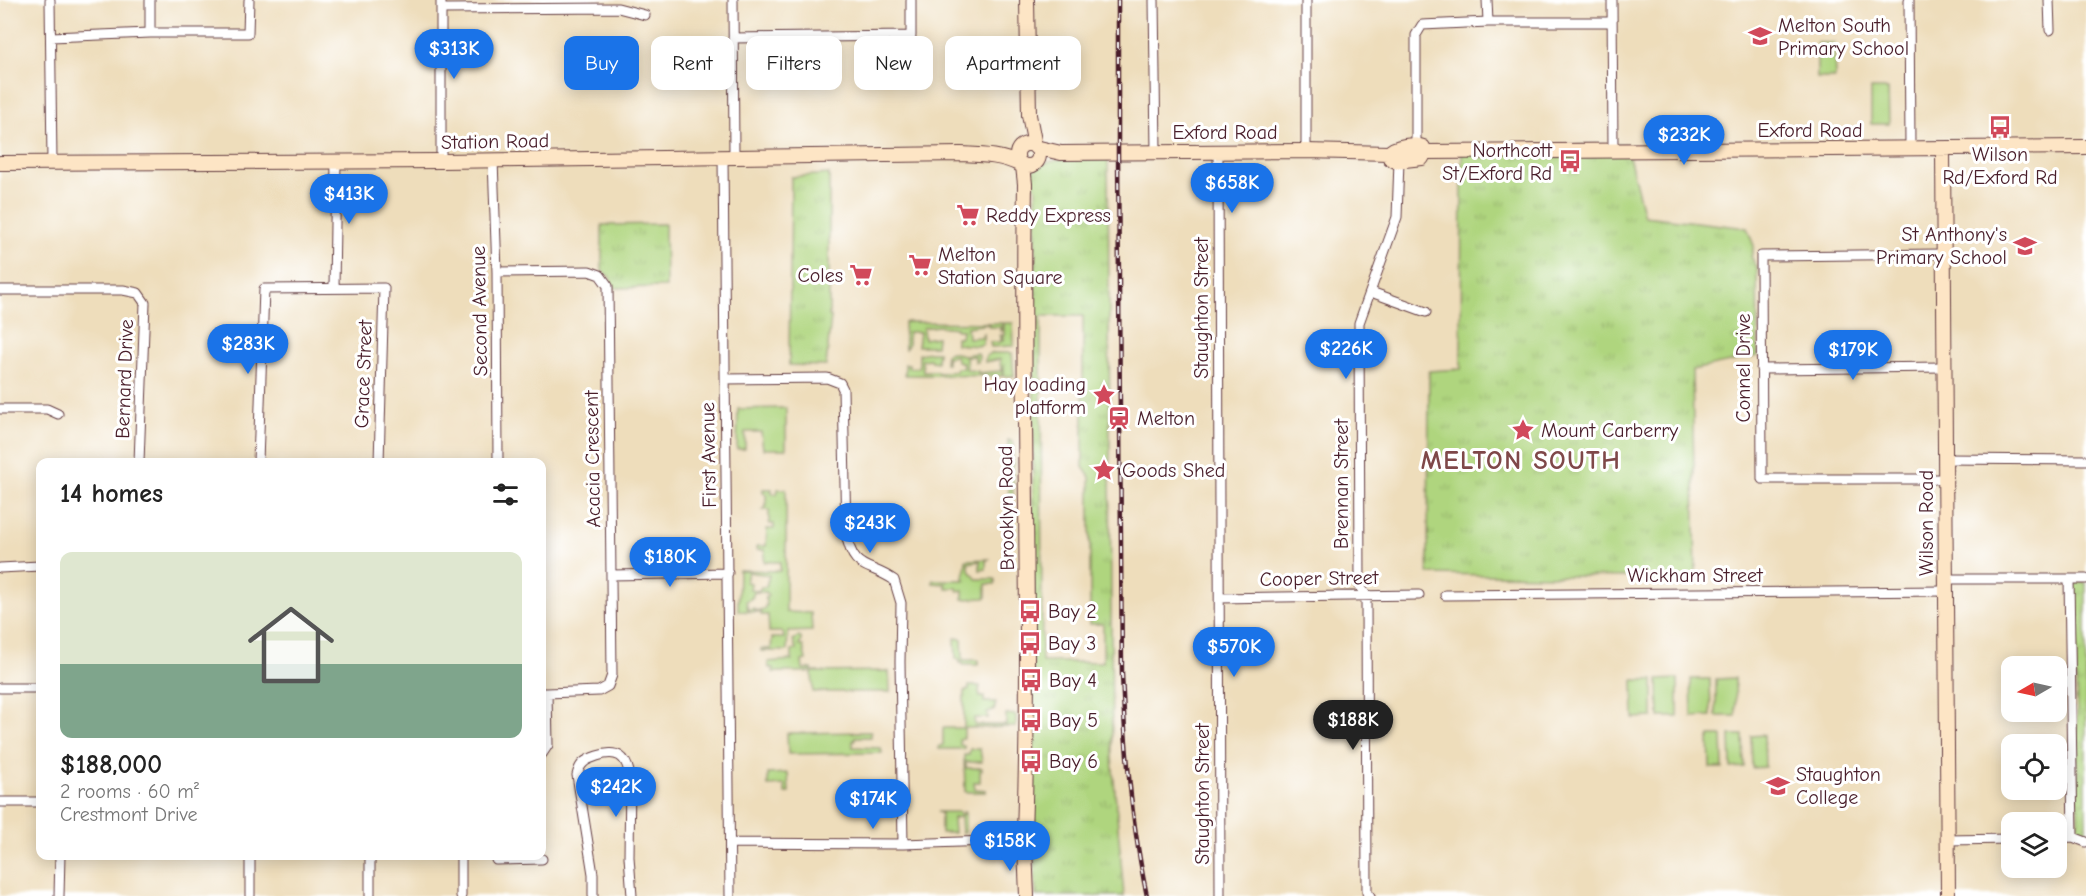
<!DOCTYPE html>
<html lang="en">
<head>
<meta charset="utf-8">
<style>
  :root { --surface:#fff; --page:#f2f2f2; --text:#222; --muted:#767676; --accent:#1a73e8 }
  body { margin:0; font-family:"Comic Neue",sans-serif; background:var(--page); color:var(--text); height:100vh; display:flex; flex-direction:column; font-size:22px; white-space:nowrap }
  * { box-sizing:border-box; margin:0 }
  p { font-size:20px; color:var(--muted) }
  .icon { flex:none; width:33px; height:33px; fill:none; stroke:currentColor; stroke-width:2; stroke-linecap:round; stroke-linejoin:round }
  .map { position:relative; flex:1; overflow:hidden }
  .panel { position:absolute; left:36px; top:458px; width:510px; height:402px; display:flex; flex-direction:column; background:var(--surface); border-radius:12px; box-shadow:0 3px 15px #0003 }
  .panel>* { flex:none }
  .hud { position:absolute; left:564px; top:36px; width:570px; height:54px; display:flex; gap:12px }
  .needle { width:39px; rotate:261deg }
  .controls { position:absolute; left:2001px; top:656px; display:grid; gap:12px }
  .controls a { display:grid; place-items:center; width:66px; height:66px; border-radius:12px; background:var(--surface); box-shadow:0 3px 15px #0003; font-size:30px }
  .price { position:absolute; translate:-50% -51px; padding:0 14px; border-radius:21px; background:var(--accent); color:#fff; font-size:20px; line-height:39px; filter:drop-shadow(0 2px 3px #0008) }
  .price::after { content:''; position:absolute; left:50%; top:36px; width:18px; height:14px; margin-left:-9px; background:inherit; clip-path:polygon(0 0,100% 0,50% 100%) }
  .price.on { background:#222; color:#fff }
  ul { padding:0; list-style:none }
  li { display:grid; align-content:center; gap:12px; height:318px; padding:0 24px }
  li span { display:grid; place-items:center; height:186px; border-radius:12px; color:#555 }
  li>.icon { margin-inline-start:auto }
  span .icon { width:108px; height:108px; fill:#fffc; stroke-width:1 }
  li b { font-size:26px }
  h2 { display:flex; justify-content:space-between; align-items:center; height:72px; padding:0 24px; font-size:26px }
  .tag { padding:0 21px; border-radius:12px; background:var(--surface); box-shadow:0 3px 15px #0003; font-size:21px; line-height:54px }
  .tag.on { background:var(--accent); color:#fff }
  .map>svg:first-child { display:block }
  .green { fill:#afd57e; stroke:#7c7a54; stroke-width:1.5; fill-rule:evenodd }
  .park { fill:url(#park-tufts); stroke:#7c7a54; stroke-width:1.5; fill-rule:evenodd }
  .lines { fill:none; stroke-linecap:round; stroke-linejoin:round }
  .street-casing { stroke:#633c41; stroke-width:11 }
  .secondary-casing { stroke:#633c41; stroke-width:16 }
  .street { stroke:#fff; stroke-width:9 }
  .secondary { stroke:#fde5c5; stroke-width:14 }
  .rail-casing { stroke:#4a1f2b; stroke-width:4.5 }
  .rail { stroke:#fff; stroke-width:2; stroke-dasharray:7; stroke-linecap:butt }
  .labels { text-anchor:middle; stroke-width:6; stroke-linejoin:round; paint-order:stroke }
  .poi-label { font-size:20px; fill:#4a1f2b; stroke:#fff; text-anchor:start }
  .street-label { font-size:20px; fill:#4a1f2b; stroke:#fff }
  .district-label { font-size:26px; font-weight:bold; letter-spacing:1.5px; fill:#7f4849; stroke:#fff }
</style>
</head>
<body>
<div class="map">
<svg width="2086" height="896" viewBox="0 0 2086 896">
  <defs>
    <pattern id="park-tufts" width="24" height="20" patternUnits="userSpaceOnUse" patternTransform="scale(1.5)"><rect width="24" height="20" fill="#afd57e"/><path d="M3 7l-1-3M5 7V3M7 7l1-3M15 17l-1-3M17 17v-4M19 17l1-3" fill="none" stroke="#98b66d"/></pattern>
  </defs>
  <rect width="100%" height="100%" fill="#fff"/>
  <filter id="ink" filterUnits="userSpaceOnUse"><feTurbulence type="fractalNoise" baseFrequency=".0167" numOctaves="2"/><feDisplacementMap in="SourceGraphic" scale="12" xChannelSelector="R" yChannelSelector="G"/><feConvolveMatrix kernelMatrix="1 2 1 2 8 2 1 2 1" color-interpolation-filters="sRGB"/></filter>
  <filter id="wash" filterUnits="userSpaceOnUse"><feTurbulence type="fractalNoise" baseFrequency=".008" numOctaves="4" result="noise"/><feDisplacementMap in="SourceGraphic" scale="24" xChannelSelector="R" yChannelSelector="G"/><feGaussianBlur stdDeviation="1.35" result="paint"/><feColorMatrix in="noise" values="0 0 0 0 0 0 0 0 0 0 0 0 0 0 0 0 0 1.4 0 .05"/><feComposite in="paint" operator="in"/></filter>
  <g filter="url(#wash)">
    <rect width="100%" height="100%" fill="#edb"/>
    <path class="green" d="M1817 43H1834L1835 78H1817Z
      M1871 89H1888L1889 124H1871Z
      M904 322 1002 323V331H1000V327H989L988 324 967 327 968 338 981 337 983 334V344L978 346 956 344V337H961L962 330H956V328L938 326 923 328 924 339 937 337 936 346H918L920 332H908V345L905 349Z
      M1004 323H1013L1014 346 991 347 990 342H1000V335H1002V341H1004Z
      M929 352H938L937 362 931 361 930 359 922 360 923 371H937L938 373 956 371 957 368H963V363L957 361 956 356 947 357V363H945L946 354 951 352 964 355 977 353 979 356 978 362H975V356L966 357 967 370 978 371V373L1001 371 1000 359 985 362 986 356 991 353H1012L1014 376H1004V364L1002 376 905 375V364H909V368H919V354Z
      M786 408V449H763L761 432H745V449H737L738 409Z
      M1008 440 1013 442V500L1009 501Z
      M763 489H772V494H777L778 489H786V612L811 613 812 631 788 632 787 651H761V649H771L772 638H784L783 632H769L768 615H761V612L738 611 739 570 780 571V562H764L765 550H757V546H766L767 529H774V524H769V510H763L766 507V494L763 493ZM748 572 769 575 766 587H761L759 591 750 589 751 583 746 582ZM754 592H766L768 596 765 598 767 605 765 606V609L754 611V608L748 610 746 601 752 598Z
      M989 559 986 561V569L980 570V561L968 563 970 572 975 576 976 579H995V584H986V598L963 599V590L958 591 957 588H946V584L933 583V580H967L964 579 966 560Z
      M798 637 801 638V642L799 645 803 646 806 660 802 661 803 669H812L813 672 889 671 890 692H813L812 672H773L774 668H769L768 662 792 660V650L796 649 793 640Z
      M955 638 962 639 963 660H978V665H963V663H960V659H956Z
      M1735 678 1736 716H1716V679Z
      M1678 679V717H1659L1658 680Z
      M1691 679H1710L1711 716 1692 717Z
      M1633 680H1653V717L1634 718Z
      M969 686H980L979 691 980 697H984V702H996L994 711 987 712 988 718H974L975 725H1006V714L1016 715V727L964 728V738L959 739 960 745 964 746V749H939V746L943 745V728H964V691L969 690Z
      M871 732V737H855V741H853V747L881 748 882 753 788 754 787 733Z
      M1730 735H1743L1744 767 1731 768Z
      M1764 735 1765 767 1752 768 1751 736Z
      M1709 736H1722L1723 768H1710Z
      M970 749H980L982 762H966V768H982V770L980 771V782H974L975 789 986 790V792H965L964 755H969Z
      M788 773 789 793H785V785L768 786V774Z
      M937 812H959L960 815H962V812H965V832L962 833 961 817 953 818 954 833H941V813Z"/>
    <path class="park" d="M1626 144 1644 216 1747 228 1754 246 1751 257 1757 267 1758 356 1692 370 1696 578 1428 574 1429 371 1461 369 1462 149Z
      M1108 158 1112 757 1124 896H1036L1034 853 1039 844 1034 835 1032 551 1036 190 1031 171C1051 155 1083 159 1108 158ZM1041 316H1083V467L1090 477V624H1103V662H1042Z
      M829 174V316L831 317 826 366 789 365 791 177Z
      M665 224 666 287 613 288 610 277 602 271V225Z
      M2075 583H2086V834L2078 829Z"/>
  </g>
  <g filter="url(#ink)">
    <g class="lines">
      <g class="street-casing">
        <path id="street" d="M50 0 52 162
          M150 0V33
          M441 0V161
          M733 0 734 157
          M1154 0 1156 152
          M1306 0V151
          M1487 0 1488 22
          M1612 0 1613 150
          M1909 0 1910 148
          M2049 0 2050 30
          M441 9 618 8 645 15
          M51 37 150 33H248L249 0
          M733 38 911 36V0
          M1416 145V35L1422 25 1488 22H1612
          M1218 152 1220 896
          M723 157 730 896
          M493 160 497 272 498 462
          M1943 254 1761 256 1762 479H1944
          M497 272 589 271 600 275 608 286 612 675 608 686 599 691 547 693
          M334 288 336 161
          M0 290H123L138 293 145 303 139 462
          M1371 292 1426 312
          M1761 369 1944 367
          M725 379 827 378 840 383 843 389 846 533C853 572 867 562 894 580L901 603 900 662 903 844
          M0 409H47L58 414
          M1945 459 2086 460
          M258 462 264 289 384 288 379 462
          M0 568 40 566
          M611 575 728 573
          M1946 579H2086
          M2069 579 2073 837
          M1445 595 1946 591
          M1220 598 1419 595
          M0 688H40
          M542 693H547L548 745 542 754
          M0 802H40
          M2056 838 2073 837 2086 842
          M1947 840 2012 839
          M730 843 903 844 1017 840
          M250 855V896
          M370 855V896
          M461 855V896
          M496 860 542 859
          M59 896 60 855
          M593 896V874L577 775C580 763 585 760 597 756 617 749 627 756 630 777L629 857 632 896
          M1370 896 1367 893 1366 595 1360 586 1359 323 1397 217 1399 161"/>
      </g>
      <g class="secondary-casing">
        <path id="secondary" d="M1027 0 1029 115 1035 146
          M1017 155a11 11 0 1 1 22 0a11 11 0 1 1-22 0Z
          M1035 147 1061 153 1306 151 1389 153C1395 146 1415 143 1423 147L1425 152 1422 158 1396 161 1390 158 1389 153
          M1943 149 1948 896
          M1425 152 2086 147
          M0 163 441 161 961 154C983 155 1001 155 1021 165
          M1023 166 1025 184C1021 400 1032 615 1024 831
          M1016 839a8 8 0 1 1 16 0a8 8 0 1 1-16 0Z
          M1025 846 1027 896"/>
      </g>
      <use href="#street" class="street"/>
      <use href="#secondary" class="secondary"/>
      <g class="rail-casing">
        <path id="rail" d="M1118 0V153L1122 674C1125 749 1131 822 1147 896"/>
      </g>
      <use href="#rail" class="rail"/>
    </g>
  </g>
  <defs>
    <g id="school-bare" transform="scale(1.8)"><path d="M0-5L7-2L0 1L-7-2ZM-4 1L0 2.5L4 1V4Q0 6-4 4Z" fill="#d1495b" stroke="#fff" stroke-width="2.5" paint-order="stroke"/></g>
    <g id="bus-bare" transform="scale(1.8)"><path d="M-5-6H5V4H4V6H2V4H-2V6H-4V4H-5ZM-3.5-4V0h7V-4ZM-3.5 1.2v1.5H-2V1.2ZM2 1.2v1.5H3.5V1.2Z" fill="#d1495b" stroke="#fff" stroke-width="2.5" paint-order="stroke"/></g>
    <g id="supermarket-bare" transform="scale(1.8)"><path d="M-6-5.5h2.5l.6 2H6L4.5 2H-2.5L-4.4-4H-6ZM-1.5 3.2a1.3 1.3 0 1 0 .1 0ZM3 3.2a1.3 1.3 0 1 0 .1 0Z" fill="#d1495b" stroke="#fff" stroke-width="2.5" paint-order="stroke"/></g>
    <g id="sight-bare" transform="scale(1.8)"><path d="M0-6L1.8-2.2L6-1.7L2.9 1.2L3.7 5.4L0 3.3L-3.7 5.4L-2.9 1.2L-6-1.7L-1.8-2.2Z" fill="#d1495b" stroke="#fff" stroke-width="2.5" paint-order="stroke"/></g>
    <g id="station-bare" transform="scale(1.8)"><path d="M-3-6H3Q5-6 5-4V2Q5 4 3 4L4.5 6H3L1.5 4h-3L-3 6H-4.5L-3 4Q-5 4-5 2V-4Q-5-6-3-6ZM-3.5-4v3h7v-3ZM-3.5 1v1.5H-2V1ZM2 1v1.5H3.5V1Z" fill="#d1495b" stroke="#fff" stroke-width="2.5" paint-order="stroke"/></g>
  </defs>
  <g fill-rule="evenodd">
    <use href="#school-bare" x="1760" y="36"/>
    <use href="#bus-bare" x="2000" y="127"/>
    <use href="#bus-bare" x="1570" y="161"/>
    <use href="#supermarket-bare" x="968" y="215"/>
    <use href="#school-bare" x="2025" y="246"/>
    <use href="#supermarket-bare" x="920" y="265"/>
    <use href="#supermarket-bare" x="861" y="275"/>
    <use href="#sight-bare" x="1104" y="395"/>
    <use href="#station-bare" x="1119" y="418"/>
    <use href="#sight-bare" x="1523" y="430"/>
    <use href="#sight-bare" x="1104" y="470"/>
    <use href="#bus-bare" x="1030" y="611"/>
    <use href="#bus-bare" x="1030" y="643"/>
    <use href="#bus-bare" x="1031" y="680"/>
    <use href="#bus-bare" x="1031" y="720"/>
    <use href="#bus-bare" x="1031" y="761"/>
    <use href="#school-bare" x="1778" y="786"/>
  </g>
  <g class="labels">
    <g class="poi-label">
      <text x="1778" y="32">Melton South<tspan x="1778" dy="23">Primary School</tspan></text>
      <text x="1552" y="157" text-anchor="end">Northcott<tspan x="1552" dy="23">St/Exford Rd</tspan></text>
      <text x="2000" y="161" text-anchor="middle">Wilson<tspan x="2000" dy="23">Rd/Exford Rd</tspan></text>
      <text x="986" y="222">Reddy Express</text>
      <text x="2007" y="241" text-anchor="end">St Anthony's<tspan x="2007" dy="23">Primary School</tspan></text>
      <text x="938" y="261">Melton<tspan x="938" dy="23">Station Square</tspan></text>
      <text x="843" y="282" text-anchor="end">Coles</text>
      <text x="1086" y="391" text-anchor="end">Hay loading<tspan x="1086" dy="23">platform</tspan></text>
      <text x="1137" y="425">Melton</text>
      <text x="1541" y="437">Mount Carberry</text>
      <text x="1122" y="477">Goods Shed</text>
      <text x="1048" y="618">Bay 2</text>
      <text x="1048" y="650">Bay 3</text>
      <text x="1049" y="687">Bay 4</text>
      <text x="1049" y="727">Bay 5</text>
      <text x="1049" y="768">Bay 6</text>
      <text x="1796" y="781">Staughton<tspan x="1796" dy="23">College</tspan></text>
    </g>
    <g class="street-label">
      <text x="1810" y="137">Exford Road</text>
      <text x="1225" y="139">Exford Road</text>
      <text transform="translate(495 141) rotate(-1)" y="7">Station Road</text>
      <text transform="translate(1201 308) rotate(-90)" y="7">Staughton Street</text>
      <text transform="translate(479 311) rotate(-91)" y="7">Second Avenue</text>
      <text transform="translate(1743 368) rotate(-90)" y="7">Connel Drive</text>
      <text transform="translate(363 374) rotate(-88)" y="7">Grace Street</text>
      <text transform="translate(124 379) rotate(-88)" y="7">Bernard Drive</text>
      <text transform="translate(708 455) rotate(-91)" y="7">First Avenue</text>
      <text transform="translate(592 459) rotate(-91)" y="7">Acacia Crescent</text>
      <text transform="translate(1341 484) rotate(-90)" y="7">Brennan Street</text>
      <text transform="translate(1006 508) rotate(-91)" y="7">Brooklyn Road</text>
      <text transform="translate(1926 523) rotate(-90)" y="7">Wilson Road</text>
      <text x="1695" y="582">Wickham Street</text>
      <text transform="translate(1319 578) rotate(-1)" y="7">Cooper Street</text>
      <text transform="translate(1202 794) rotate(-90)" y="7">Staughton Street</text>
    </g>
    <g class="district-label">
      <text x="1521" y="469">MELTON SOUTH</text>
    </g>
  </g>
</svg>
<div class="controls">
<a><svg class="needle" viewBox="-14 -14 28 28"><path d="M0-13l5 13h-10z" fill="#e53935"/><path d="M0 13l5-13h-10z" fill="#767676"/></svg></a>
<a><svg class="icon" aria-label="locate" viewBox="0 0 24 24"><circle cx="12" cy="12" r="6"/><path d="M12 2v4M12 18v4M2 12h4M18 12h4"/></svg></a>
<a><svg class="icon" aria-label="layers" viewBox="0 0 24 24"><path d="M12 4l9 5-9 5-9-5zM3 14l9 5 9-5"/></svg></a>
</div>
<b class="price" style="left:454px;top:80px">$313K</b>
<b class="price" style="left:1684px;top:166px">$232K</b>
<b class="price" style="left:1232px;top:214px">$658K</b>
<b class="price" style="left:349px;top:225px">$413K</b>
<b class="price" style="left:248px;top:375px">$283K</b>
<b class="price" style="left:1346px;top:380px">$226K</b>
<b class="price" style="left:1853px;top:381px">$179K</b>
<b class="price" style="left:870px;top:554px">$243K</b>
<b class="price" style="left:670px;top:588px">$180K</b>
<b class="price" style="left:1234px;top:678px">$570K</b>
<b class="price on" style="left:1353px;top:751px">$188K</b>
<b class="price" style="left:616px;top:818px">$242K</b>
<b class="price" style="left:873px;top:830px">$174K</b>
<b class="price" style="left:1010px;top:872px">$158K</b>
<div class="hud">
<a class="tag on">Buy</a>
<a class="tag">Rent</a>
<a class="tag">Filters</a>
<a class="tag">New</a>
<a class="tag">Apartment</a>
</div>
<section class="panel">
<h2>14 homes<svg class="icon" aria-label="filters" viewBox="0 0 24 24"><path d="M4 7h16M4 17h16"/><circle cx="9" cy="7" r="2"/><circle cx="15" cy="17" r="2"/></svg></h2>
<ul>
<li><span style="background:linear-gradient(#dfe7d0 60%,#7fa58c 0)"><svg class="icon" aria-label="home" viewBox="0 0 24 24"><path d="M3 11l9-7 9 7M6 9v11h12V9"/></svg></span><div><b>$188,000</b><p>2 rooms · 60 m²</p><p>Crestmont Drive</p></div></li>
</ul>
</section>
</div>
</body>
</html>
